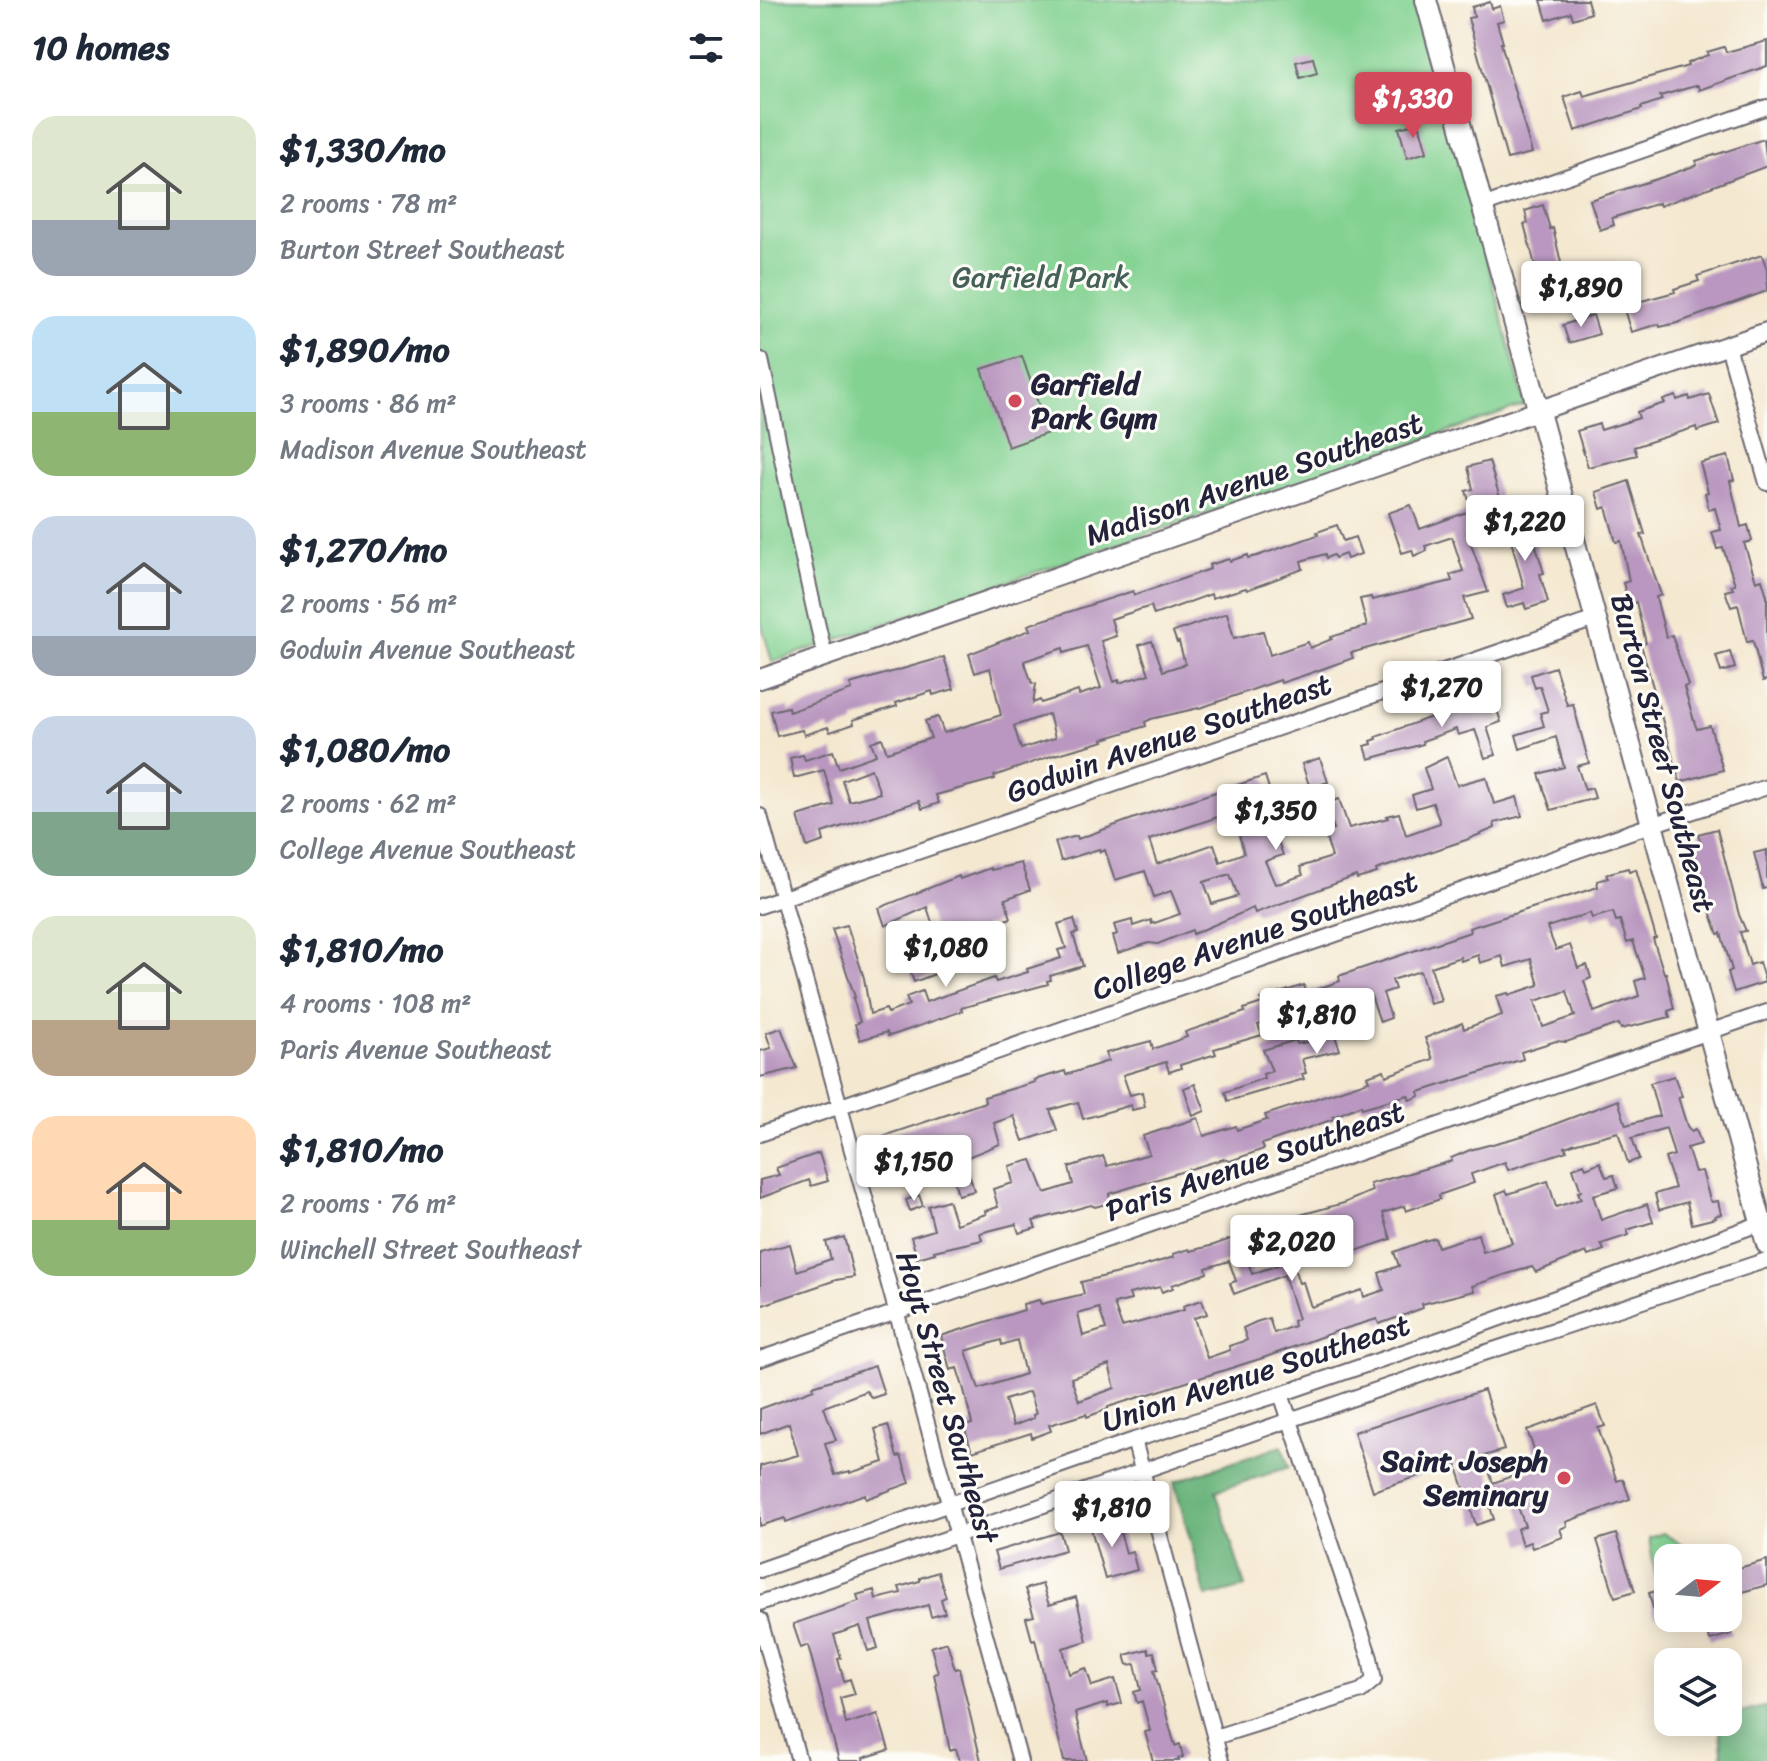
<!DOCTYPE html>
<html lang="en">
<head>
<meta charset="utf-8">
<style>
  :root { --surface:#fff; --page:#f2f2f3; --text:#1f2937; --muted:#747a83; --accent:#d1495b }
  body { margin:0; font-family:Sriracha,sans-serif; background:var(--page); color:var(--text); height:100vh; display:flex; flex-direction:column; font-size:30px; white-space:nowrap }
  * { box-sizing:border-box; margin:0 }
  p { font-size:26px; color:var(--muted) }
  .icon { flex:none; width:44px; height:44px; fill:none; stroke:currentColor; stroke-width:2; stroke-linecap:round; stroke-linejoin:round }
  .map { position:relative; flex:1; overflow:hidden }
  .details { display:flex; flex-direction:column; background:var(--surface); width:760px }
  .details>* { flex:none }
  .needle { width:52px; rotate:74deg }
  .fabs { position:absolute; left:894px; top:1544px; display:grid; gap:16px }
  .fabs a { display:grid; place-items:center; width:88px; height:88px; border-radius:16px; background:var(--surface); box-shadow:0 4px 20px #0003; font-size:40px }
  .price { position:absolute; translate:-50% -68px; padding:0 18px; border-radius:8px; background:#fff; color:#222; font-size:26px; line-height:52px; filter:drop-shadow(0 2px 4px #0008) }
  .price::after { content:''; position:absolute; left:50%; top:48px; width:24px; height:18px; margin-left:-12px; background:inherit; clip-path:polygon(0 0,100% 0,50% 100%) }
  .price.active { background:var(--accent); color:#fff }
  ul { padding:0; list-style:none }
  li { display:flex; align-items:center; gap:24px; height:200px; padding:0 32px }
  li span { display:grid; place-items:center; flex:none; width:224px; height:160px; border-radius:24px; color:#555 }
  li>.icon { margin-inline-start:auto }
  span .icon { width:96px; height:96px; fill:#fffc; stroke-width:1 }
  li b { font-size:34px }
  h2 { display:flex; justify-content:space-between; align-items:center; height:96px; padding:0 32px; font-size:34px }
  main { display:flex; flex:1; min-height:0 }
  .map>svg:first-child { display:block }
  .green { fill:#83d292; stroke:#527a66; stroke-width:2 }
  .forest { fill:#6ab47c; stroke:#466b5c; stroke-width:2 }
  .building { fill:#b997c0; fill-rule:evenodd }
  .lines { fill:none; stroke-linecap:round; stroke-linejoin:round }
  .minor-casing { stroke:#6c676f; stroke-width:18 }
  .tertiary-casing { stroke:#6c676f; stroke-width:22 }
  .secondary-casing { stroke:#6c676f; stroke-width:24 }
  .minor { stroke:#fff; stroke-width:14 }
  .tertiary { stroke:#fff; stroke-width:18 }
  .secondary { stroke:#fff; stroke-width:20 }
  .poi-dot { fill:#d1495b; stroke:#fdfcf7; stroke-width:3 }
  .labels { text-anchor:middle; stroke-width:6; stroke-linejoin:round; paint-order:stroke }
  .park-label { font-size:30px; fill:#446059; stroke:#fdfcf7 }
  .poi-label { font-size:30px; font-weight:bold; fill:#22223b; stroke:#fdfcf7; text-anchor:start }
  .street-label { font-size:30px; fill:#22223b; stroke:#fdfcf7 }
</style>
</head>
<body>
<main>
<section class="details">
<h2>10 homes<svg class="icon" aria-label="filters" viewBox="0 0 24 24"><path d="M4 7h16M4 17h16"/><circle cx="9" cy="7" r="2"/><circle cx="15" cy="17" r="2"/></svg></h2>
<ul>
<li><span style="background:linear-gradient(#dfe7d0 65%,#9aa5b1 0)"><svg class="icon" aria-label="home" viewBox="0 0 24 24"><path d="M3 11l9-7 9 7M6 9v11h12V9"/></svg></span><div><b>$1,330/mo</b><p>2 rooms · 78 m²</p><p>Burton Street Southeast</p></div></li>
<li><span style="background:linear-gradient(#bfe0f5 60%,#8fb573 0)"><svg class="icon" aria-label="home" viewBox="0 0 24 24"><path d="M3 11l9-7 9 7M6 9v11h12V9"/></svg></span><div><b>$1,890/mo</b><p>3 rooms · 86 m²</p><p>Madison Avenue Southeast</p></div></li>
<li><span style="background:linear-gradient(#c9d6e8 75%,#9aa5b1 0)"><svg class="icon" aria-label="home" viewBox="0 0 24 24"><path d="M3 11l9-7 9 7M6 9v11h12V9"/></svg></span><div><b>$1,270/mo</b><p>2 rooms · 56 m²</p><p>Godwin Avenue Southeast</p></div></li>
<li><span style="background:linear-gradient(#c9d6e8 60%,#7fa58c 0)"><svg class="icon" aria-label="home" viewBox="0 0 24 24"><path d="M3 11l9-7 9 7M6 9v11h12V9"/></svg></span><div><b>$1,080/mo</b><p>2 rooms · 62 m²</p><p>College Avenue Southeast</p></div></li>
<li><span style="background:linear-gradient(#dfe7d0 65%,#b9a48a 0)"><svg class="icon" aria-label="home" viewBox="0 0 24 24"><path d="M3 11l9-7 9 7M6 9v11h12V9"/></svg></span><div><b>$1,810/mo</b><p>4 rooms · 108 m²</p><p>Paris Avenue Southeast</p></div></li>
<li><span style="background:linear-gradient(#ffd9b3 65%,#8fb573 0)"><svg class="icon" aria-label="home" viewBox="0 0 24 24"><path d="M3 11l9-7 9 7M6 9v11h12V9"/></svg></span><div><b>$1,810/mo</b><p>2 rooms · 76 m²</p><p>Winchell Street Southeast</p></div></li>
</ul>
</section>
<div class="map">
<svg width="1007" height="1761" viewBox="0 0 1007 1761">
  <rect width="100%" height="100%" fill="#fdfcf7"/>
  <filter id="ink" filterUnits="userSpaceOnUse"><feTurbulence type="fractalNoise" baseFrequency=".0125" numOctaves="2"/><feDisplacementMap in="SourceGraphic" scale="16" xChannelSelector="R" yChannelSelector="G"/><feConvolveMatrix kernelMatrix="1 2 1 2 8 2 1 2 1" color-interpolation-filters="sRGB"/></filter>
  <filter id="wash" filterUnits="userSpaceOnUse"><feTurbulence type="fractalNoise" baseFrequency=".006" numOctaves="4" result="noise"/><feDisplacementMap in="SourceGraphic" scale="32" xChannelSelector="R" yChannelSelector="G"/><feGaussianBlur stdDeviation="1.8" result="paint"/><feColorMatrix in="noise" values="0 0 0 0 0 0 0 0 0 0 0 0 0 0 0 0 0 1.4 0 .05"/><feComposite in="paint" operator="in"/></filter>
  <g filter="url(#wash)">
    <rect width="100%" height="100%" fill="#f4e8d0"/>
    <path class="green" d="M0 0H658L765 405 12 662 0 618Z
      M903 1533 937 1554 938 1558H908V1588L902 1589 897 1586 889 1538Z"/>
    <path class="forest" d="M522 1446 529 1467 456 1491 485 1587 446 1597 414 1482Z
      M1007 1706V1761H963L960 1732 969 1716Z"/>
    <g id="blocks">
      <path class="building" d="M781 0H827L831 13 813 19 811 12 787 20Z
        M730 2 732 9 740 6 744 20 737 22 743 43H741L772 153 747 159 708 18 714 17 712 7Z
        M1007 41V66L939 90 938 86H935L900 96 902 100 881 107 882 109 815 131 804 97 822 91 824 96 928 66 927 63 948 55 947 52 964 47 966 52Z
        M553 58 557 73 540 78 536 62Z
        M659 123 667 152 647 158 639 128Z
        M1004 139 1007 166 900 206 899 203 852 218 854 225 840 230 830 200 897 179 937 165 936 161Z
        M783 205 790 229 793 228 807 289 789 294 788 290 782 291 764 224 768 223 765 211Z
        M1002 255 1007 270V291L917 323 900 327 899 324 871 332 863 306 915 292 914 289 939 281 937 276Z
        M833 315 839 334 809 343 803 325Z
        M262 356 288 433 248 447 222 369Z
        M949 394 959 424 937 431 936 427 874 447 877 455 828 467 817 431 839 424 841 430 879 418 877 412 905 403 903 400 916 396 917 400 929 396 930 400Z
        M968 456 974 480 970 481 981 527 988 525 992 541 984 543 996 581 1002 579 1007 596V680L1003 681 993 641 987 642 978 605 971 607 965 591 973 589 971 585 975 584 963 548 957 549 952 532 961 530 955 508 949 510 945 493 948 492 940 463Z
        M729 461 742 505 713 513 706 491 713 489 708 467Z
        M869 481 885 534 881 535 901 595 896 597 906 637 912 635 921 663 928 685 924 687 935 724 937 729 950 726 963 770 920 782 881 645 886 643 876 602 869 604 863 583 869 581 861 541 856 542 846 507 841 509 836 492Z
        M651 505 660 529 707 512 713 531 707 533 728 592 704 598 711 619 591 653 593 658 548 674 521 683 520 680 443 707 391 719 385 722 386 726 343 739 344 741 291 756 234 776 235 779 176 795 179 803 162 809 159 801 62 833 64 841 47 847 38 816 74 805 64 770 34 778 30 758 43 755 45 760 73 751 79 768 116 755 111 742 122 738 127 752 171 738 165 721 178 717 184 733 241 715 230 668 215 673 209 654 270 630 268 625 373 591 374 595 422 579 450 569 449 565 469 559 470 561 488 555V558L497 556 558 535 557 532 577 525 583 541 595 537 601 554 587 559 585 554 575 558 573 555 566 558 565 554 541 561 543 569 487 590 486 588 452 598 451 594 394 615 391 606 351 619 356 636 341 641 354 682 359 680V683L389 674 379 645 392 641 403 671 425 664 419 642 417 643 413 632 467 613 474 638 503 631 510 655 548 642 550 648 572 639 571 637 607 626 600 599 611 597 612 600 692 581 690 575 703 571 692 537 665 546 667 551 654 556 652 550 642 553 628 513ZM327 646 341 688 319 695 318 691 281 703 280 700 273 703 276 684 272 683 264 661 303 648 304 653ZM289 714 295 738 261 749 254 726ZM111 769 120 793 89 801 82 780Z
        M766 513 784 573 780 574 788 602 766 609 764 603 747 608 743 595 764 588 749 533 742 535 737 520Z
        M970 652 975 668 961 672 956 656Z
        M184 657 194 689 173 695 172 691 136 703 137 706 93 720 94 724 70 732 68 727 44 735 42 730 17 736 11 711 28 707 29 712 92 690 90 684Z
        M795 667 807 705 813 704 829 763 817 766 825 790 832 788 835 798 791 810 779 774 804 767 796 737 760 749 756 735 784 726 780 713 788 711 780 686 775 688 771 675Z
        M732 695 741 722 727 727 736 755 725 758 715 730 698 735 696 729 662 741 663 744 609 759 605 746 612 744 611 741 617 739 616 737Z
        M687 757 697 785 726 777 734 804 757 797 762 816 734 823 735 828 706 840 616 870 617 873 597 879 596 876 495 913 493 908 433 934 432 930 398 944 389 943 358 953 353 936 357 934 354 925 372 920 373 926 391 920 392 924 420 914 411 891 394 897 385 871 355 880 345 850 340 852 339 849 301 861 295 842 317 836 318 839 375 818 505 776 511 795 509 796 464 811V815L389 840 397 864 454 844 460 862 484 853 478 831 490 828V830L520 819 525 832 516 836 523 855 505 861 515 884 521 883 543 875 540 867 572 857 564 832 574 829 565 804 579 799 589 828 628 818 627 816 639 813 646 835 680 823 673 803 656 808 652 795 671 789 664 768ZM470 874 478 896 452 904 444 882Z
        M560 758 568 782 550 788 542 764Z
        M957 829 979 915 986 931 980 932 990 965 999 962 1005 982 974 992 968 972 972 970 961 933 958 934 941 885 933 846 941 844 938 834Z
        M1007 850V888L1003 889 994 853Z
        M261 863 270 890 245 899 251 918 221 928 223 932 187 941 196 966 154 982 149 968 153 967 147 948 177 938 167 907 125 926 119 908 199 876 200 879 230 868 231 870Z
        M868 868 869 871 876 869 896 938 893 939 904 973H906L914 1009 908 1011 910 1017 861 1029 859 1024 806 1042 796 1041 761 1052 763 1059 659 1092 660 1096 650 1100 648 1095 602 1108 601 1105 573 1117 574 1119 502 1144 504 1149 470 1161 463 1159 349 1194 350 1203 335 1207 331 1205 273 1221 276 1228 259 1233 256 1224 220 1233 222 1240 174 1251 175 1253 157 1258 151 1237 174 1230 168 1206 188 1200 196 1224 226 1214 225 1211 238 1207 233 1189 253 1183 249 1166 272 1160 285 1193 313 1184 309 1167 343 1156 347 1166 389 1154 383 1136 438 1118 444 1136 476 1126 477 1130 507 1120 505 1115 609 1081 607 1076 624 1070 626 1076 673 1059 665 1038 702 1023 704 1029 742 1015 736 996 748 993 749 995 779 985 771 959 745 967 742 956 720 963 718 955 701 961 700 957 671 967 681 1001 670 1004 660 971 632 980 635 989 623 993 631 1018 620 1022 611 996 587 1003 586 1001 535 1020 533 1014 498 1025 502 1035 454 1049 456 1054 420 1065 421 1068 409 1072 406 1062 363 1075 370 1095 382 1092 385 1107 372 1110 371 1105 323 1119 318 1102 290 1110 297 1130 263 1141 254 1116 234 1123 240 1144 205 1158 214 1191 198 1195 191 1168 184 1171 182 1164 144 1177 143 1174 139 1176 123 1136 225 1102 224 1097 275 1082 274 1080 305 1071 306 1075 348 1061 346 1053 391 1041 393 1049 427 1037 425 1032 485 1012 484 1009 502 1003 501 999 544 985 546 993 580 981 579 976 710 932 709 928 838 887 837 881 848 878 846 874ZM853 912 856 921 860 920 867 943 873 941 885 978 875 981 879 996 834 1012 824 981 831 978 827 965 818 968 810 945 796 950 787 927 830 913 832 918ZM807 991 815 1016 783 1027 775 1001Z
        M314 919 318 933 313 934 323 966 290 976 291 980 287 981 288 984 201 1008 202 1011 136 1034 128 1036 127 1032 100 1040 95 1024 100 1022 93 998 95 997 72 929 87 925 104 978 110 1014 126 1009 128 1013 149 1005 146 997 162 991 166 1002 234 978 236 982 268 972 267 969 301 958 298 950 306 948 298 924Z
        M21 1028 37 1068 0 1077V1051L11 1048 6 1033Z
        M575 1036 580 1050 542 1059 546 1073 542 1074 544 1079 468 1101 465 1092 504 1078 503 1074 512 1071 503 1050 536 1040 537 1044Z
        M914 1076 922 1096 918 1097 927 1126 931 1131 936 1129 941 1144 927 1148 935 1172 942 1171 950 1200 952 1202 958 1201 961 1214 955 1216 956 1218 932 1224 927 1202 899 1210 895 1194 915 1188 905 1158 914 1155 906 1128 872 1138 879 1159 868 1163 858 1132 813 1144 805 1147 807 1151 748 1170 745 1162 711 1174 714 1183 679 1195 680 1199 646 1211 644 1206 623 1213 631 1239 587 1254 582 1238 571 1242 568 1234 527 1247 539 1283 543 1282 551 1307 602 1290 604 1297 624 1290 619 1273 639 1266 634 1252 664 1241 675 1238 678 1247 718 1234 723 1252 752 1243 736 1194 746 1190 748 1194 788 1181 796 1207 821 1199 818 1192 821 1191 813 1168 824 1164 826 1168 840 1162 846 1177 854 1175 858 1188 833 1195 841 1220 887 1204 893 1222 867 1230 869 1235 841 1244 844 1250 828 1256 826 1252 776 1272 772 1267 747 1274 712 1286 714 1291 662 1304 663 1308 639 1317 619 1324 617 1319 577 1331 506 1357 348 1407V1409L327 1417 326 1414 289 1425 291 1431 272 1438 271 1433 212 1452 204 1426 212 1424 204 1390 197 1368 190 1370 181 1336 264 1310 263 1304 279 1300 281 1304 324 1294 321 1282 371 1270 414 1257 413 1254 429 1249 430 1251 454 1245 487 1233 485 1226 503 1221 504 1223 528 1215 529 1218 584 1203 612 1191 610 1184 692 1161 691 1158 710 1150 766 1135 858 1100 866 1125 899 1116 890 1083ZM512 1245 518 1265 492 1274 485 1253ZM469 1261 476 1281 470 1283 474 1294 524 1275 538 1319 533 1321 534 1326 514 1333 509 1318 496 1322 483 1328 487 1340 469 1346 470 1350 447 1358 434 1318 447 1314 442 1300 423 1306 424 1310 362 1327 354 1304 371 1300 369 1294 400 1287 402 1292 413 1288 412 1285 447 1273 446 1268ZM339 1308 346 1329 323 1336 318 1314ZM241 1340 242 1345 257 1340 265 1374 219 1389 206 1351ZM349 1365 355 1388 319 1401 311 1378ZM269 1392 276 1414 273 1415 274 1418 253 1426 245 1400Z
        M435 1084 445 1111 433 1116 424 1088Z
        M59 1153 68 1181 51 1186 49 1180 0 1198V1180L19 1175 16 1168Z
        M159 1195 163 1206 150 1211 146 1200Z
        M84 1237 94 1277 76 1280 0 1306V1252L30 1244 37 1271 71 1259 66 1242Z
        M115 1366 124 1394 112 1398 106 1391 64 1407 76 1440 65 1443 75 1475 90 1471V1473L124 1462 115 1429 128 1425 137 1457 141 1456 150 1483 106 1499 105 1494 26 1522 25 1518 0 1526V1466L38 1455 29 1423 0 1434V1409L54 1389 53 1386Z
        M724 1390 744 1450 724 1456 733 1483 780 1466 767 1430 837 1405 845 1426 838 1428 857 1481 863 1479 870 1499 806 1522 807 1526 800 1529 803 1537 772 1548 770 1542 762 1545 757 1529 765 1526 755 1499 730 1507 734 1519 716 1525 696 1464 613 1491 594 1432Z
        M356 1518 366 1553 372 1551 377 1570 345 1579 330 1525Z
        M300 1532 305 1550 239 1569 234 1552Z
        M856 1534 875 1591 855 1597 837 1540Z
        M1007 1560V1585L968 1596V1571Z
        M178 1572 186 1597 181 1599 185 1613 171 1617 168 1605 110 1621 118 1648 108 1651 100 1626 74 1635 81 1658 78 1659 84 1681 90 1679 95 1694 80 1698 86 1724 118 1714 129 1750 103 1758 104 1761H79L48 1645 41 1648 33 1624 99 1601 97 1595 114 1590 116 1599 141 1593 139 1587 160 1581V1578Z
        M282 1584 289 1605 316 1597 327 1641 303 1648 309 1674 326 1668 332 1686 355 1679 362 1703 348 1707 347 1703 315 1713 327 1761H304L275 1639 272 1640 266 1618 274 1616 265 1589Z
        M908 1588V1612L895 1616 889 1593Z
        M948 1618H966L971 1634 950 1640 946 1623 950 1622Z
        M187 1642 195 1669 199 1668 221 1761H200L196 1749 190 1751 174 1674 178 1673 171 1647Z
        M388 1649 389 1653 394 1652 398 1669 394 1670 415 1746 420 1744 423 1757 418 1759 419 1761H393L385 1732 390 1731 382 1701 377 1703 374 1692 381 1690 375 1664 368 1665 365 1655Z"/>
    </g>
  </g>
  <g filter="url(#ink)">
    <use href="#blocks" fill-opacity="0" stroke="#6c676f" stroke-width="2"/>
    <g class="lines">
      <g class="minor-casing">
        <path id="minor" d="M722 206 1007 107
          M968 346 1007 483
          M1 360C23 459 41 558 65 656
          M0 816 260 1761
          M0 906 835 619
          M0 1134 876 830 1007 787
          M0 1359 1007 1012
          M374 1440 461 1761
          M0 1570 374 1440 521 1394 710 1329 1007 1221
          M0 1603 718 1355 1007 1260
          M0 1620 39 1761
          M455 1737 601 1691 614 1680 610 1658 521 1394"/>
      </g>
      <g class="tertiary-casing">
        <path id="tertiary" d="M0 679 1007 332"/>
      </g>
      <g class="secondary-casing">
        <path id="secondary" d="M666 0 1007 1244"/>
      </g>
      <use href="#minor" class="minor"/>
      <use href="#tertiary" class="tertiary"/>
      <use href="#secondary" class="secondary"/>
    </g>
  </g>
  <g class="poi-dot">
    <circle cx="255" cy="401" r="8"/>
    <circle cx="804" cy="1478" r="8"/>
  </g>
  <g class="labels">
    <g class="park-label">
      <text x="281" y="287">Garfield Park</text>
    </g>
    <g class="poi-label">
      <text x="271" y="394">Garfield<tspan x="271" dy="34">Park Gym</tspan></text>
      <text x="788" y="1471" text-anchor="end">Saint Joseph<tspan x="788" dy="34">Seminary</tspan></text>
    </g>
    <g class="street-label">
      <text transform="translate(494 479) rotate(-19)" y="10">Madison Avenue Southeast</text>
      <text transform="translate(409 738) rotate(-19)" y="10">Godwin Avenue Southeast</text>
      <text transform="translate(903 753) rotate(75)" y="10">Burton Street Southeast</text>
      <text transform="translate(495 935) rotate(-19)" y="10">College Avenue Southeast</text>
      <text transform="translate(495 1161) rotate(-19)" y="10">Paris Avenue Southeast</text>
      <text transform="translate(496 1373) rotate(-18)" y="10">Union Avenue Southeast</text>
      <text transform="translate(187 1397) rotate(74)" y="10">Hoyt Street Southeast</text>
    </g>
  </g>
</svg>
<div class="fabs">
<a><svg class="needle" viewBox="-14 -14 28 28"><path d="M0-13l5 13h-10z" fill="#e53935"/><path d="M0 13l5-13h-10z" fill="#747a83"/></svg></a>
<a><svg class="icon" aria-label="layers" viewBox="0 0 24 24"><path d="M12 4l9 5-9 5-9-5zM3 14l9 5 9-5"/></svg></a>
</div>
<b class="price active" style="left:653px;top:140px">$1,330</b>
<b class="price" style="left:821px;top:329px">$1,890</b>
<b class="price" style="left:765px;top:563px">$1,220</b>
<b class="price" style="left:682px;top:729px">$1,270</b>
<b class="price" style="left:516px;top:852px">$1,350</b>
<b class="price" style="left:186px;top:989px">$1,080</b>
<b class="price" style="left:557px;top:1056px">$1,810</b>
<b class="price" style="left:154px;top:1203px">$1,150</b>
<b class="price" style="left:532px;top:1283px">$2,020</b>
<b class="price" style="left:352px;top:1549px">$1,810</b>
</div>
</main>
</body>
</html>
